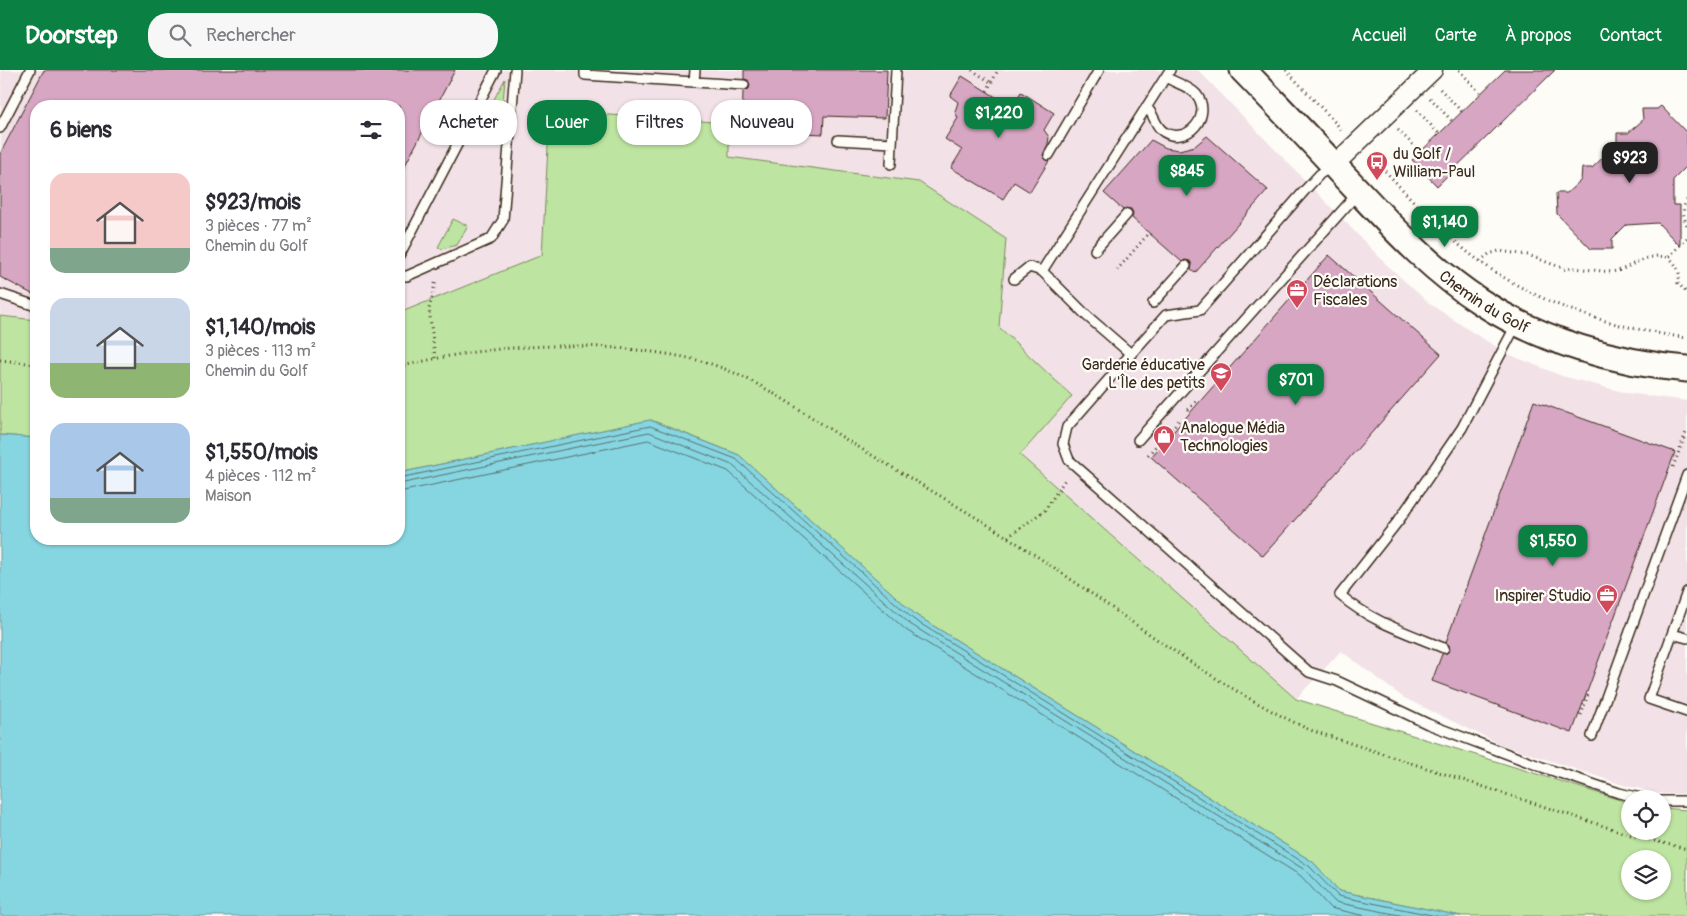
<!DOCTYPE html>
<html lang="fr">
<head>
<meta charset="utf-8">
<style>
  :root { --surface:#fff; --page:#f7f7f7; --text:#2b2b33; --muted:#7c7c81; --accent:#0b8043 }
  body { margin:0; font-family:Pangolin,sans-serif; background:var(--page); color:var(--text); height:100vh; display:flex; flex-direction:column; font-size:19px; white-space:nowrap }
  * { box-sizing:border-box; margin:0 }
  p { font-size:16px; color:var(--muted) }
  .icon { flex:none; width:28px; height:28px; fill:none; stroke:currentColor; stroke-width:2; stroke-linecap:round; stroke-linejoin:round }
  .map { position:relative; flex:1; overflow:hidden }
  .drawer { position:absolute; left:30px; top:30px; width:375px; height:445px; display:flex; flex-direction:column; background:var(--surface); border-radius:20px; box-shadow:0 1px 4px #0004 }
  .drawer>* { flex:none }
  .top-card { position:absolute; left:420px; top:30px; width:475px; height:45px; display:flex; gap:10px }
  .buttons { position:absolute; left:1621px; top:720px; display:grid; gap:10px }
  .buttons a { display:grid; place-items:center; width:50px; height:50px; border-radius:50%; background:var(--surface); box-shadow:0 1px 4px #0004; font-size:25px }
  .price { position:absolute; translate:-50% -42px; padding:0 11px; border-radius:10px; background:var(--accent); color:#fff; font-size:16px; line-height:32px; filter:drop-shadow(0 1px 2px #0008) }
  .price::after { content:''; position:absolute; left:50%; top:30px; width:15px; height:11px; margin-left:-8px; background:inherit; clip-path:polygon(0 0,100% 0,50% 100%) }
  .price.selected { background:#222; color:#fff }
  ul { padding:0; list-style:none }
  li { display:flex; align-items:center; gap:15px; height:125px; padding:0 20px }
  li span { display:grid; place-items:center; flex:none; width:140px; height:100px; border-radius:15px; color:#555 }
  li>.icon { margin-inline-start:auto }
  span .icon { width:60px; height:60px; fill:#fffc; stroke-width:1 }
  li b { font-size:21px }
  h2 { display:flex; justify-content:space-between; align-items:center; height:60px; padding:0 20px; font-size:21px }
  .tag { padding:0 18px; border-radius:20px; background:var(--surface); box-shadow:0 1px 4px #0004; font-size:18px; line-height:45px }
  .tag.selected { background:var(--accent); color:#fff }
  header { display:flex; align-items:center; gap:30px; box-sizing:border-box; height:70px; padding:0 25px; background:var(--accent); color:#fff }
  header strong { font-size:24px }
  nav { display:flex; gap:28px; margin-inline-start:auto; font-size:18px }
  .search { width:350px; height:45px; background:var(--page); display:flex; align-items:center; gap:12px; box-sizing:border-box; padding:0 18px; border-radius:20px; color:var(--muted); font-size:19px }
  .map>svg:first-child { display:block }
  .built { fill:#f2e2e7 }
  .green { fill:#bde4a0; stroke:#7c875f; fill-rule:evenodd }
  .water { fill:#86d6e2; stroke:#689194 }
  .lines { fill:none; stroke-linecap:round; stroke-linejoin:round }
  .shore { stroke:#596f6c; stroke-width:1 }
  .building { fill:#d7a6c3; stroke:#3b2a1e }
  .lane-casing { stroke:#3b2a1e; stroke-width:12 }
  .street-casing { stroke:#3b2a1e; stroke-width:21 }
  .secondary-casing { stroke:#3b2a1e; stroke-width:29 }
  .path { stroke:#3b2a1e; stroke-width:3; stroke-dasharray:1 4; stroke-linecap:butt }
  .lane { stroke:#fdfcf7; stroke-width:9 }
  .street { stroke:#fdfcf7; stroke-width:18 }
  .secondary { stroke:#fdfcf7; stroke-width:25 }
  .labels { text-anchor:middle; stroke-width:4.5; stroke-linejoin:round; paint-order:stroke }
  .poi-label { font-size:16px; fill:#3b2a1e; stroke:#fdfcf7; text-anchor:start }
  .street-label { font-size:16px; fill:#3b2a1e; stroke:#fdfcf7 }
</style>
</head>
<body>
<header>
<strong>Doorstep</strong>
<div class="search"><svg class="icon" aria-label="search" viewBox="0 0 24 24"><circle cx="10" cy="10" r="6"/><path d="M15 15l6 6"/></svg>Rechercher</div>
<nav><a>Accueil</a><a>Carte</a><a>À propos</a><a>Contact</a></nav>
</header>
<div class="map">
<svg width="1687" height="846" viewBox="0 0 1687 846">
  <rect width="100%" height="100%" fill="#fdfcf7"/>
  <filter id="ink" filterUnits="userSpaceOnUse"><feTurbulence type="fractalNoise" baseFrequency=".02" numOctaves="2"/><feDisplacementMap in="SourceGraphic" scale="10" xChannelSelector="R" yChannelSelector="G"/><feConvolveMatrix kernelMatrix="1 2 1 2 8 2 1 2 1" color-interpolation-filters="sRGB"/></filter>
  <g filter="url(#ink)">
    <path class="built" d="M1 0H1198L1388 196 1430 234 1472 262 1508 284 1562 306 1627 323 1687 331V724H1664L1623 715 1500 674 1404 628 1341 581 1296 629 1289 624 1020 385 1072 326 999 257 1006 169 919 112 729 87V53L550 41 542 185 399 243V36H36V250L0 246Z"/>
    <path class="green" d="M505 9 501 56 498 62 481 53Z
      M550 41 729 53V87L919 112 1006 169 999 257 1072 326 1020 385 1296 629 1630 733V761H1662L1663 738 1687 740V846H1461L1339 821 1313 792 916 545 739 385 651 350 399 403V243L542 185ZM1630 789H1662V821H1630Z
      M453 149 468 156 457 175 442 179 438 177Z
      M0 246 36 250V368L0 365Z"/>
    <path class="water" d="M650 350 739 385 916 545 1313 792 1339 821 1461 846H0V365L36 368V469H399V403Z"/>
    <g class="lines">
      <path class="shore" d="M399 408 650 356 736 389 913 549 1309 796 1338 826 1436 846
        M399 414 649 362 732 395 910 554 1305 800 1335 832 1404 846
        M399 422 648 370 728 401 906 560 1301 806 1330 838 1366 846"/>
    </g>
    <path class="building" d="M44 0H455L399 107V36H36V226L0 207V84Z
      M744 0H887L885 48 824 46 823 64 742 60 743 21 749 19 750 15 748 10 744 9Z
      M1505 0H1555L1437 116 1412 90Z
      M962 6 1012 37 1021 22 1054 43 1044 60 1049 67 1048 74 1043 85 1045 90 1049 91 1030 122 1014 112 1003 129 951 98 962 80 945 69 958 48 955 42 958 32 950 26Z
      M1661 36 1687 63V96L1673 110V135H1680V176L1658 153 1626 155 1612 169V179H1591L1557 144 1556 123H1567L1581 110 1582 98H1592L1617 74V63H1628L1643 50 1642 39H1657Z
      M1207 66 1268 120 1195 203 1191 200 1192 195 1190 191 1185 190 1182 192 1132 148 1133 143 1131 139 1126 138 1123 140 1104 123 1151 70 1166 78 1179 80 1195 76Z
      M1329 185 1441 284 1263 486 1151 387Z
      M1534 331 1675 382 1572 663 1432 611 1442 584 1447 583 1450 580 1449 575 1446 572Z"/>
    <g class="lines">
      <g class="lane-casing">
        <path id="lane" d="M585 0V5L694 12 695 0
          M1170 0 1042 201 1087 246 1131 284 1166 245 1200 240 1306 119 1320 104 1333 96
          M694 12 744 15
          M1146 37C1155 44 1154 56 1164 62 1187 76 1214 45 1196 24 1189 16 1175 13 1166 7
          M0 58 30 0
          M838 70 892 73
          M1049 85 1099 0
          M891 94 896 0
          M1095 180 1127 144
          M399 186 496 0
          M399 206H407L491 169 503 150 515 0
          M1014 209 1029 197 1042 201
          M0 224 36 236
          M1153 233 1186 196
          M1131 284 1067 357 1063 374 1069 390 1309 602 1337 611 1428 654 1542 697 1619 723 1645 729
          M1138 370 1357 124
          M1687 522 1649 629 1687 642
          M1672 564 1687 568
          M1444 578C1407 563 1370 551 1340 525L1399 450 1462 358 1516 255
          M1592 666 1687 405
          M1662 731H1687"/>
      </g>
      <g class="street-casing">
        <path id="street" d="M1334 95 1433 0"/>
      </g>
      <g class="secondary-casing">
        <g id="secondary">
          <path id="s1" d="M1243 0C1276 34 1310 69 1342 104 1385 149 1428 198 1481 232 1541 271 1615 293 1687 299"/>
        </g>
      </g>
      <path class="path" d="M972 0 992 13
        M1286 0 1343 61
        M1459 0 1481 24
        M1440 19 1462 42
        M987 21 998 0
        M1430 28 1452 51
        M1417 40 1439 64
        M1398 60 1420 82
        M1370 88C1381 96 1391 107 1400 117 1415 133 1430 149 1446 163 1513 227 1597 255 1687 268
        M1687 130C1682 137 1683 147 1687 155
        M1687 168 1669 187C1676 195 1682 202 1678 213L1687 223
        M1480 191 1489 184 1499 181 1528 185 1565 199 1574 198 1612 202 1621 200 1643 189 1657 186 1669 187
        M1117 200 1149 163
        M435 288 429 239 436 210
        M0 290 36 294
        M399 297C476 277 558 271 637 280 661 283 684 286 708 293 762 310 807 346 855 375 919 414 985 451 1047 493 1133 551 1215 616 1310 660L1631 765 1687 779
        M1188 340 1197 330
        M1148 385 1181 348
        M1673 397 1687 360
        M1008 467 1045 440 1066 408
        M1581 645 1588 625"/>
      <use href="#lane" class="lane"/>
      <use href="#street" class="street"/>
      <use href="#secondary" class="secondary"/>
    </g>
  </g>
  <defs>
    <g id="bus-pin" transform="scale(1.125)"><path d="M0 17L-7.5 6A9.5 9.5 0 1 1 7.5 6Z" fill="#d1495b" stroke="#fdfcf7"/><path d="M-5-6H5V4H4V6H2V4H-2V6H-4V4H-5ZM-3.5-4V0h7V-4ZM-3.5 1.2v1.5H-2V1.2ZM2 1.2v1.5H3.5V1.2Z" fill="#fff"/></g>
    <g id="office-pin" transform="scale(1.125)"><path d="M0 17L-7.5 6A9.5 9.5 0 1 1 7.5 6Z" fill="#d1495b" stroke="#fdfcf7"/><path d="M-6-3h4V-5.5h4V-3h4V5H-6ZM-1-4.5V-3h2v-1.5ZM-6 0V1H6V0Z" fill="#fff"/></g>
    <g id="school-pin" transform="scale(1.125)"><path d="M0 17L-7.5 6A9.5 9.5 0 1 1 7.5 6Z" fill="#d1495b" stroke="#fdfcf7"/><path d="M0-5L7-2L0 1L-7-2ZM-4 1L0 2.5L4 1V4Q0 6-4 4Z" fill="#fff"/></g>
    <g id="shop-pin" transform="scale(1.125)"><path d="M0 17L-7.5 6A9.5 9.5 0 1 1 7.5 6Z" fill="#d1495b" stroke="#fdfcf7"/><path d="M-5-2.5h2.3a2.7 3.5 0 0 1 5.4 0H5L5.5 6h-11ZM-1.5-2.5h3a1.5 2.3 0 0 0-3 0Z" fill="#fff"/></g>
  </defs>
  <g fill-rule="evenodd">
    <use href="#bus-pin" x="1377" y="92"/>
    <use href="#office-pin" x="1297" y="220"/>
    <use href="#school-pin" x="1221" y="303"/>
    <use href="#shop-pin" x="1164" y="366"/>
    <use href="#office-pin" x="1607" y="525"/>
  </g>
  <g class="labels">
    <g class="poi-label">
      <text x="1393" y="89">du Golf /<tspan x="1393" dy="18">William-Paul</tspan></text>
      <text x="1313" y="217">Déclarations<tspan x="1313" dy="18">Fiscales</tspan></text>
      <text x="1205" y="300" text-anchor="end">Garderie éducative<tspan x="1205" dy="18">L'Île des petits</tspan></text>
      <text x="1180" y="363">Analogue Média<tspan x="1180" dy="18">Technologies</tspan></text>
      <text x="1591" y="531" text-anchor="end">Inspirer Studio</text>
    </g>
    <g class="street-label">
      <text dy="6" stroke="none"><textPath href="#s1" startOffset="336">Chemin du Golf</textPath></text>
    </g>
  </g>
</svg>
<div class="buttons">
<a><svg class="icon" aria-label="locate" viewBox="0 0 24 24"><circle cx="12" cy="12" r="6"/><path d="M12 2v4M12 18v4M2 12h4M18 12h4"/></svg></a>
<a><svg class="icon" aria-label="layers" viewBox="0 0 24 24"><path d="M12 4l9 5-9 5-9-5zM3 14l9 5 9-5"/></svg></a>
</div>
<b class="price" style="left:999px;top:69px">$1,220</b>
<b class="price selected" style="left:1630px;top:114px">$923</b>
<b class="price" style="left:1187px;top:127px">$845</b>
<b class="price" style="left:1445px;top:178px">$1,140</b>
<b class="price" style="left:1296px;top:336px">$701</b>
<b class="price" style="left:1553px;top:497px">$1,550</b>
<div class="top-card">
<a class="tag">Acheter</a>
<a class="tag selected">Louer</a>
<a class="tag">Filtres</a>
<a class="tag">Nouveau</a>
</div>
<section class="drawer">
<h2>6 biens<svg class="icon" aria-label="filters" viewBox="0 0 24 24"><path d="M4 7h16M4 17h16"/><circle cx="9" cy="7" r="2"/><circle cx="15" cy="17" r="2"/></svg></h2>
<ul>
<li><span style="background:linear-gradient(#f6c9c9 75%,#7fa58c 0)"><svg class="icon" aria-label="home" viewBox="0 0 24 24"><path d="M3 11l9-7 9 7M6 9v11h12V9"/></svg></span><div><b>$923/mois</b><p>3 pièces · 77 m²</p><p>Chemin du Golf</p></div></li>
<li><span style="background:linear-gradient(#c9d6e8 65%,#8fb573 0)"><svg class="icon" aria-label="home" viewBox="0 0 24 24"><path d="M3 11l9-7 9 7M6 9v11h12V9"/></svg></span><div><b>$1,140/mois</b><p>3 pièces · 113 m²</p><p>Chemin du Golf</p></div></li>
<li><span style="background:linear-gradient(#a9c7e8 75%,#7fa58c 0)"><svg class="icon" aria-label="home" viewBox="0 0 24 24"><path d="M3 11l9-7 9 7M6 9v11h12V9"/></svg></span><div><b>$1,550/mois</b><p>4 pièces · 112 m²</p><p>Maison</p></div></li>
</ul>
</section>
</div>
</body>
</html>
